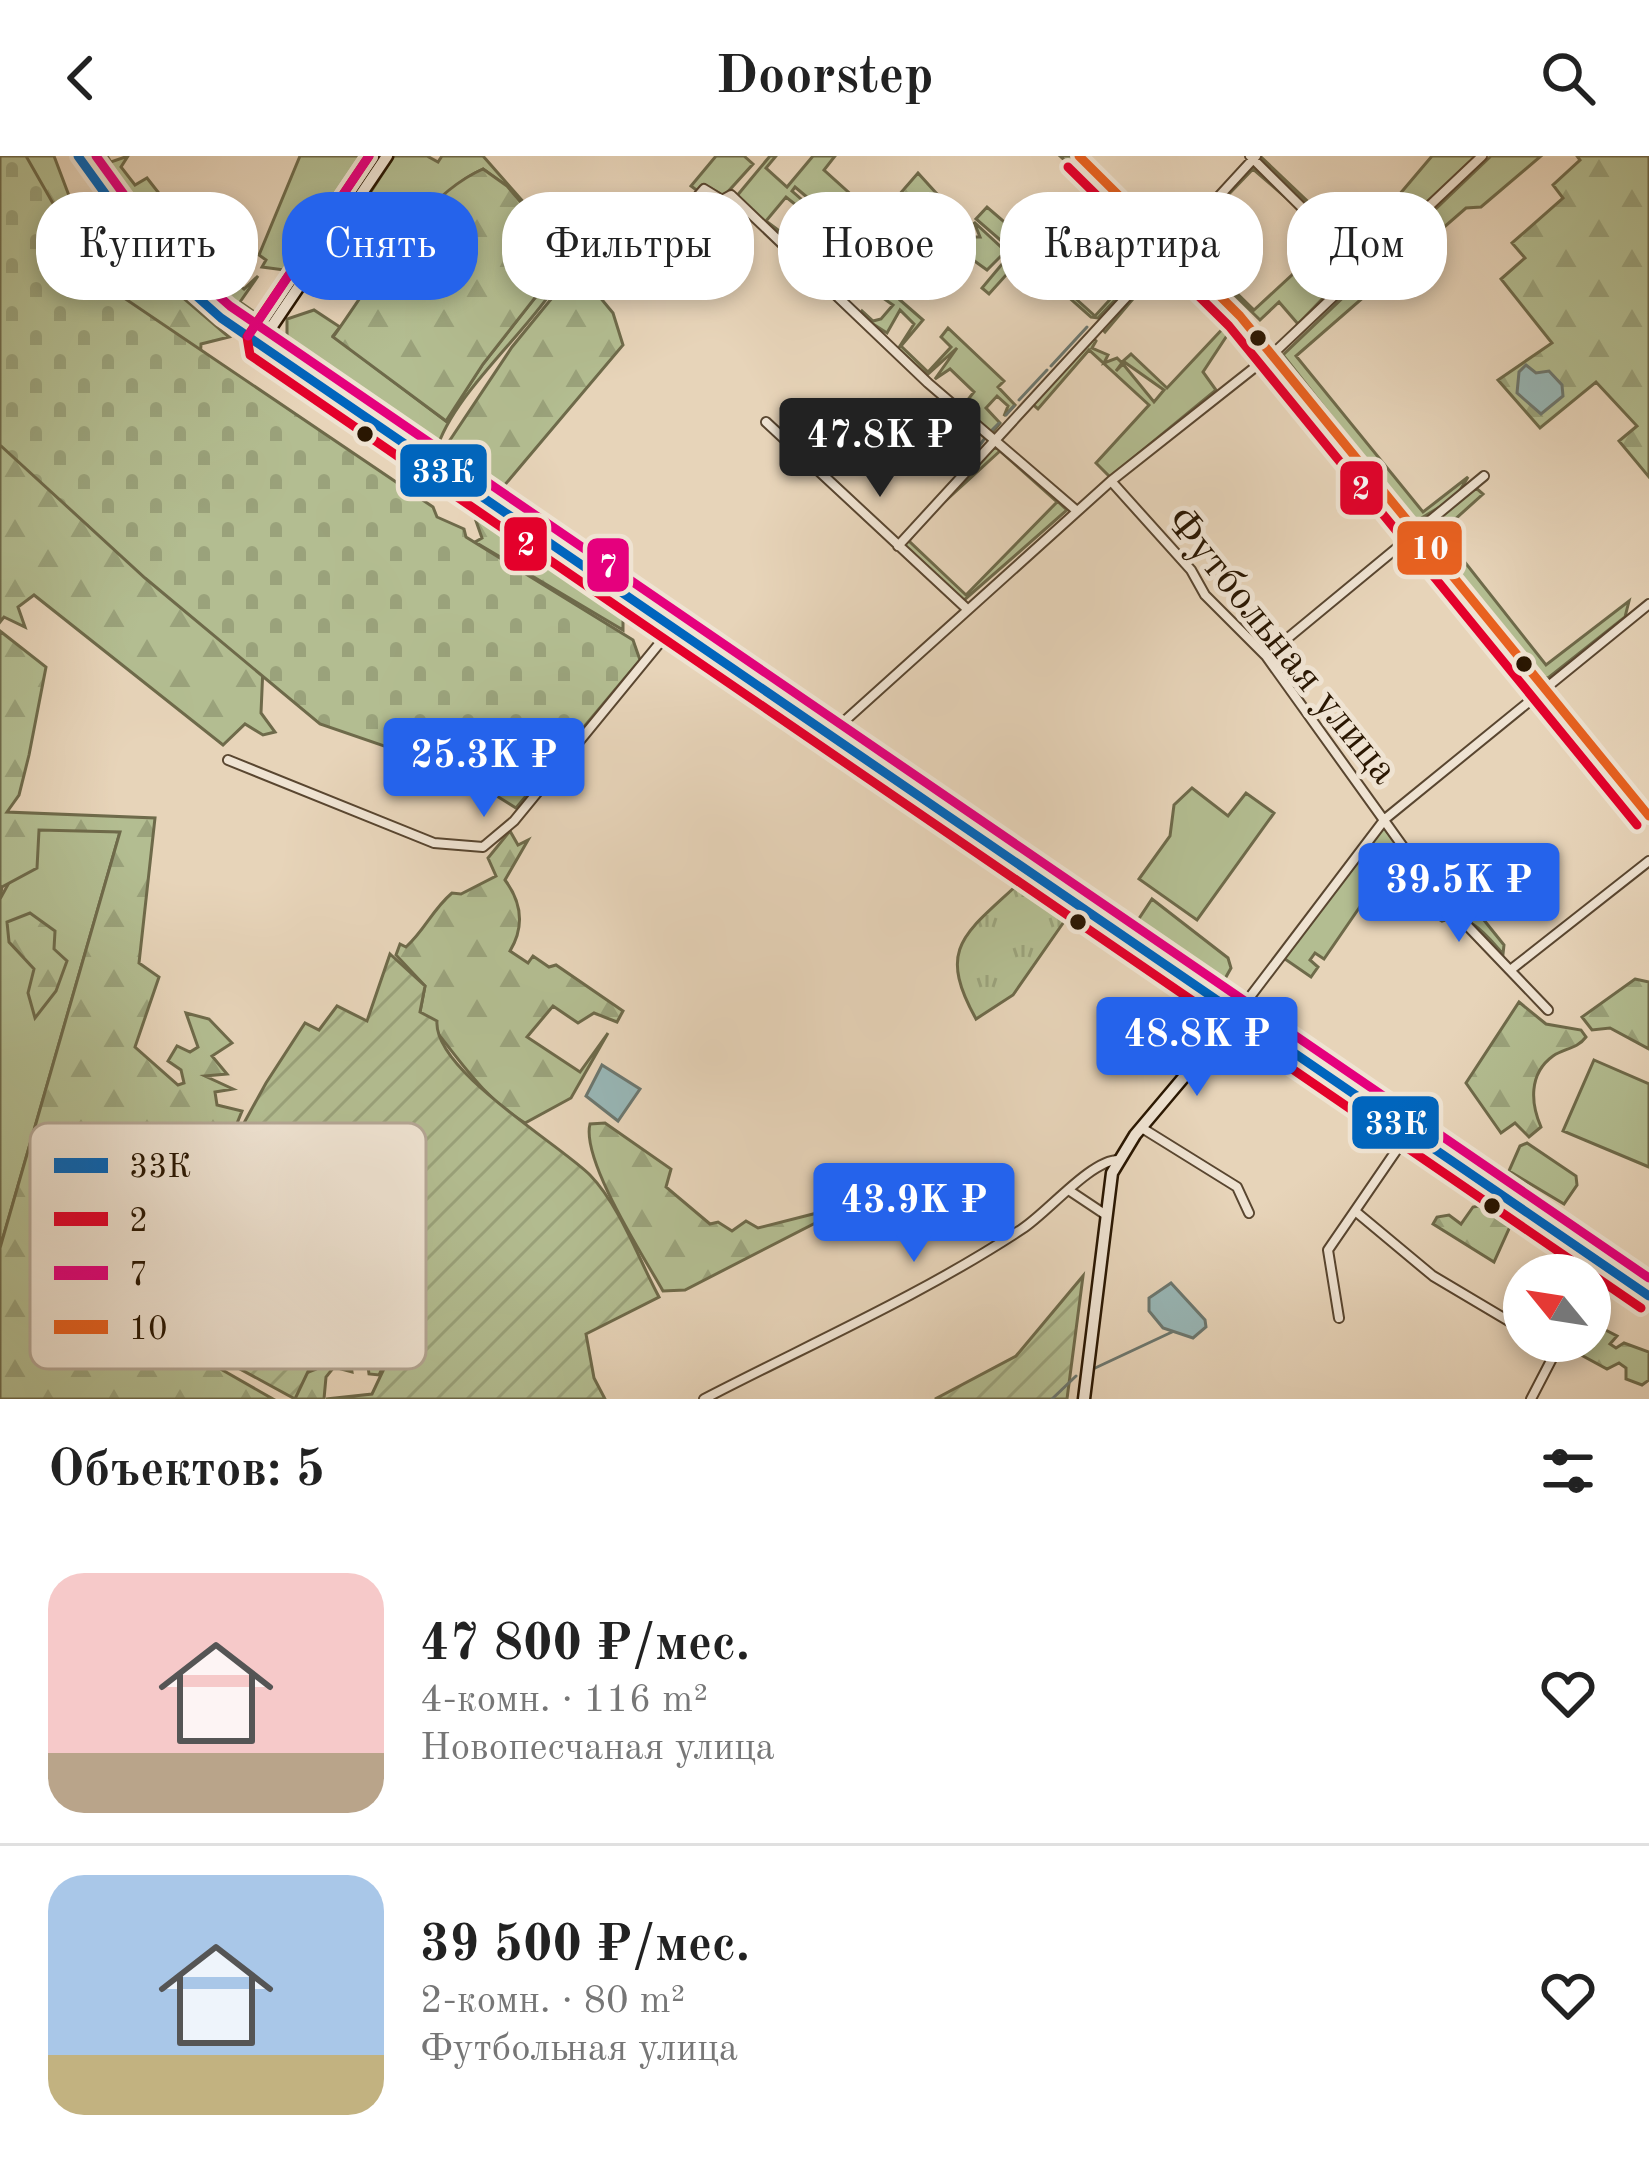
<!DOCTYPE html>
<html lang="ru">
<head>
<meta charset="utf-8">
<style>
  :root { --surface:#fff; --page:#f6f6f6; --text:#222; --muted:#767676; --line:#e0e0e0; --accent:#2563eb }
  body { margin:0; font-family:"Old Standard TT",serif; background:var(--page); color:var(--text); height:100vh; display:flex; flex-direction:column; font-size:45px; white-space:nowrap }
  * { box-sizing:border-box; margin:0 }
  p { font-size:39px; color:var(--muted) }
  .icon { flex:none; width:66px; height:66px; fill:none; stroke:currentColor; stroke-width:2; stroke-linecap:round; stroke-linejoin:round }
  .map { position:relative; height:1243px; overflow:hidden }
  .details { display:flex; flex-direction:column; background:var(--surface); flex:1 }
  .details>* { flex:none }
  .hud { position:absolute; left:36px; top:36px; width:1578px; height:108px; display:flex; gap:24px }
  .needle { width:78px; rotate:300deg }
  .tools { position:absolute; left:1503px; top:1098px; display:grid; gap:24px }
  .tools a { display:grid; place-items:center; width:108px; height:108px; border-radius:50%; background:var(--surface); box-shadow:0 6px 18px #0003; font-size:60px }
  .price { position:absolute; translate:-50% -102px; padding:0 27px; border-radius:12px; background:var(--accent); color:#fff; font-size:39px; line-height:78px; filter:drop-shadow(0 3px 6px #0008) }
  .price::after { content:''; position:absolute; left:50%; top:72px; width:36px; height:27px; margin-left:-18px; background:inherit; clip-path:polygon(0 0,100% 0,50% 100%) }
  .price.on { background:#222; color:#fff }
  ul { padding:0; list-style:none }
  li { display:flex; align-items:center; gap:36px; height:300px; padding:0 48px }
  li+li { border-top:3px solid var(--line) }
  li span { display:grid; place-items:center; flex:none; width:336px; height:240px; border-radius:36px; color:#555 }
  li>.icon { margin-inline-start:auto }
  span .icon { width:144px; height:144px; fill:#fffc; stroke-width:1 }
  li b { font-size:51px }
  h2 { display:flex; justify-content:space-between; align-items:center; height:144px; padding:0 48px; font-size:51px }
  .tag { padding:0 42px; border-radius:48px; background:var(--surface); box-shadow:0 6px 18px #0003; font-size:42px; line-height:108px }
  .tag.on { background:var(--accent); color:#fff }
  header { display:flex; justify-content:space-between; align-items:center; height:156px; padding:0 48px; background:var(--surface); font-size:54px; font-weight:600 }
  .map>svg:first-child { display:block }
  .grass { fill:#b3bd91; stroke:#6e6a4a; stroke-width:3 }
  .forest { fill:url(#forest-firs); stroke:#6e6a4a; stroke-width:3 }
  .cemetery { fill:url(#cemetery-stones); stroke:#6e6a4a; stroke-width:3 }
  .park { fill:url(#park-tufts); stroke:#6e6a4a; stroke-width:3 }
  .garden { fill:url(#garden-furrows); stroke:#6e6a4a; stroke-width:3 }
  .water { fill:#98b7b7; stroke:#6c776f; stroke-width:3 }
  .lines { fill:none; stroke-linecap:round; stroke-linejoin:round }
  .stream { stroke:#6c776f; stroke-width:3 }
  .street-casing { stroke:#594630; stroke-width:12 }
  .secondary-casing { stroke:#2a1702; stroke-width:15 }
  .street { stroke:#efe3d2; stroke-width:8 }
  .secondary { stroke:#efe3d2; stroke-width:10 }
  .bus-1-casing { stroke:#efe3d2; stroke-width:18 }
  .bus-2-casing { stroke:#efe3d2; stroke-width:18 }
  .bus-3-casing { stroke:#efe3d2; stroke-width:18 }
  .bus-4-casing { stroke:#efe3d2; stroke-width:18 }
  .bus-1 { stroke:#0065bd; stroke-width:9 }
  .bus-2 { stroke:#e4002b; stroke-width:9 }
  .bus-3 { stroke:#e5007d; stroke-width:9 }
  .bus-4 { stroke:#e86120; stroke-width:9 }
  .bus-dot { fill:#2a1702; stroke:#efe3d2; stroke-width:4.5 }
  .labels { text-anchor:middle; stroke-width:10; stroke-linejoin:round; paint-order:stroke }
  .street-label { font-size:42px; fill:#2a1702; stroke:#efe3d2 }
  .key { fill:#efe3d2; stroke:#b4a694; stroke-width:3 }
  .key-label { font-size:33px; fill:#2a1702 }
  .line-badge { stroke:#efe3d2; stroke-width:4.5 }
  .badge-label { font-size:33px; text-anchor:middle; font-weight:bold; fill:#fff }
</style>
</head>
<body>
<header><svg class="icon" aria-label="back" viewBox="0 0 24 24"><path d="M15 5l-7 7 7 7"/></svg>Doorstep<svg class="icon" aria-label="search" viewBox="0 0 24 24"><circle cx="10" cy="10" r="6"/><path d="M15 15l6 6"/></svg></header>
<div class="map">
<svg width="1649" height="1243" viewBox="0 0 1649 1243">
  <defs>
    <pattern id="forest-firs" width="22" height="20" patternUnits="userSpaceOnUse" patternTransform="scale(3)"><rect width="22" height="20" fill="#b3bd91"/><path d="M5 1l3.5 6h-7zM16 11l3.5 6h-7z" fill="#9aa27b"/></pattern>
    <pattern id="cemetery-stones" width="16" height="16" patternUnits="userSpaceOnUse" patternTransform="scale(3)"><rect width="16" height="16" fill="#b3bd91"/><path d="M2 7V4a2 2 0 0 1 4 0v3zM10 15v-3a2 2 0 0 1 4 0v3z" fill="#9aa27b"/></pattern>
    <pattern id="park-tufts" width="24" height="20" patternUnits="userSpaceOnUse" patternTransform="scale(3)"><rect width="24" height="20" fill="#b3bd91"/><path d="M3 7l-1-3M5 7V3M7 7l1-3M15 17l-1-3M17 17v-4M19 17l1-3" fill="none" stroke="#9aa27b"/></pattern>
    <pattern id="garden-furrows" width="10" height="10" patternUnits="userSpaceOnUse" patternTransform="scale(3)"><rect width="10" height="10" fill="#b3bd91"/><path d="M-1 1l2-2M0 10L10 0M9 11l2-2" fill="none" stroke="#9aa27b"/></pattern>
  </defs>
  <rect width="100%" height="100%" fill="#e7d4b9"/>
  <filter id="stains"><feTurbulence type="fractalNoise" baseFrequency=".00167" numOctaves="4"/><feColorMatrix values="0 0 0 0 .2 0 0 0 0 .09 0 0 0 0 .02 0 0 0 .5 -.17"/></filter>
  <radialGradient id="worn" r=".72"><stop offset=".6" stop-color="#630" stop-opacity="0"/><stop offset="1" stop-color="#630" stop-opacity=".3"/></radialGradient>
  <path class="grass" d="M90 0H107L111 6 128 0 121 11 135 29 147 22 172 54 224 95 220 100 229 107 223 117 244 133 258 120 240 146 256 157 270 138 277 143 262 164C214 180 110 39 90 0Z
    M300 0H379L299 116 262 111 266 104 259 99Z
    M394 0H427L438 6 442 0H483L570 99C555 156 456 227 436 295L301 202 287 184V163L314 154 340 171 333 180 446 265 483 208 567 101 507 30 483 13C436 34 404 86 374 126L343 79Z
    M716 0H744L753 8 724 40 705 29 699 36 691 30Z
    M770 0H776L766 12 787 31 813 0H835L824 14 897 80 878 100 851 78 841 89 836 86 831 92 839 98 828 111 838 120 833 129 806 104 823 98 834 84 828 86 814 74 827 58 795 31 792 35 809 50 801 53 786 41 766 65 786 80 801 63 811 71 791 93 736 41Z
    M1060 0H1073L1164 92 1098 162 1091 161 1022 100 1020 104 1051 133 1047 138 1015 109 989 138 982 132 1013 95 976 63 987 51 1031 89 1025 97 1095 160 1158 91Z
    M1260 0 1340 76 1379 43 1393 46 1432 0H1476L1365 105Z
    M1491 0H1541L1481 51 1466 52 1296 200 1423 356 1468 321 1456 341 1415 366 1283 199Z
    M1255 8 1334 81 1355 109 1298 168 1279 146 1260 164 1196 101 1204 94 1212 101 1207 108 1254 154 1332 82 1253 13 1204 64 1227 85 1219 93 1203 70 1182 93 1177 88Z
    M974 66 1002 92V99L987 114 969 101 951 122 946 118 955 108V94L969 80 932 106 971 69 973 81H980Z
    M1169 96 1232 162 1230 175 1203 216 1216 234 1110 321 1096 307 1149 249 1089 194 1038 253 1030 246 1090 179 1096 185 1092 192 1108 199 1104 207 1117 202 1122 207 1116 215 1123 208 1154 246 1164 234 1123 205 1131 198 1167 232 1228 167 1165 105 1105 176 1099 170Z
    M908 112 919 121 900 144 923 164 901 190 928 216 951 191 941 181 948 172 1004 225 998 231 1015 249 1004 260 1008 250 997 240 986 252 1000 267 992 277 962 251 974 236 950 213 935 223 957 192 927 219 898 193 914 168 900 154 887 177 859 159 862 155 873 165 881 163 893 149 883 142 888 136 883 131Z
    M993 292 1001 293 1067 354 962 446 903 389 930 357 909 385 966 439 1057 346 1000 295 941 349Z
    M1476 332 1483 338 1441 376 1546 509 1629 445 1625 461 1548 522 1541 521 1427 381V371Z
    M1192 632 1228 660 1246 637 1274 657 1197 764 1139 723 1170 680 1174 649Z
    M1383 670 1403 696 1393 717 1406 727 1410 741 1398 759 1368 739 1324 803 1315 797 1310 804 1318 811 1311 821 1282 801Z
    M64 671 120 676 0 1092V743L38 674Z
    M1152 743 1228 802 1231 812 1222 828 1134 770Z
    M1594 904 1649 928V1011L1563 975Z
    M1527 987 1576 1020 1577 1029 1564 1048 1509 1015 1520 990Z"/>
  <path class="forest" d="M0 0H54L88 90 98 95 113 82 229 181 201 188 200 206 264 488 261 557 275 576 263 579 245 568 223 589 34 439 18 451 25 471 4 461 0 466Z
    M1577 0H1649V321L1619 285 1637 270 1596 226 1540 272 1498 224 1552 187 1501 123 1525 102 1512 87 1563 42 1553 29 1580 4Z
    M483 13 507 30 567 101 483 208 446 265 333 181C373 126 419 41 483 13Z
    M918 17 937 38 897 80 878 63Z
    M1387 54 1398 62V73L1362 100 1346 75Z
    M592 93 609 107 598 139 613 157 623 189 503 331 444 293 512 191Z
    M482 364 612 449 623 460V474L475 386 482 382 476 365Z
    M0 475 46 511 29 599 19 639 7 656 155 662 139 807 159 821 135 891 178 929 184 927 181 914 168 905 177 890 190 896 198 891 186 857 209 863 232 887 212 900 227 918 205 920 233 933 215 936 217 949 242 955 222 1004 173 1015 172 1023 181 1029 175 1058 186 1065 160 1097 128 1160 273 1243H0V1092L120 676 39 674 37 712 2 731 0 743Z
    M510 675 518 689 528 684 505 724C522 747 525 770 510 795L528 807 533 800 549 811 556 809 623 855 617 866 594 857 578 867 553 850 527 881 580 916 608 877 571 942 525 967C479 940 454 894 420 856L425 830 396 799 400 788 406 791C425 774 432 754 452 737L461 738 496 720 488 702Z
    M1412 690 1459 733 1504 789 1503 798C1486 779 1469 755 1442 765L1414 748 1402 704Z
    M30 757 55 775 54 793 67 805 56 835 35 862 28 837 34 813 9 786 7 766Z
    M1635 823 1649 826V893L1610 872 1592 874 1582 861Z
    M1519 846 1546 868 1581 874 1586 881C1577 893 1565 892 1553 900 1528 918 1531 948 1541 971L1529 981 1515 967 1501 977 1466 927Z
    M605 967 671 1013 666 1031 710 1068 718 1066 732 1075 746 1065 758 1072 817 1057 823 1063 685 1134 663 1135C644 1101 581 1004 590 968Z
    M1484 1049 1512 1066 1494 1106 1433 1068 1437 1061 1449 1059 1461 1068 1473 1051Z
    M371 1054 420 1127 379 1219 369 1218 356 1121 364 1085 358 1078Z
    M337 1112 352 1216 334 1211 326 1221 324 1243H295L291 1223 316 1213 331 1178 309 1160 325 1149Z
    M1590 1166 1617 1180 1610 1188 1616 1192 1624 1187 1649 1196V1224L1642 1229 1626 1223V1212L1619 1207 1607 1213 1570 1193 1571 1185H1590Z"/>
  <path class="cemetery" d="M0 0H26L96 123 433 351 437 361 464 373 466 381 633 484 640 504 516 652 457 615 320 568 145 422 0 289Z"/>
  <path class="park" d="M1019 727 1068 760 1013 839 976 863C936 791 965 778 1019 727Z"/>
  <path class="garden" d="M390 798 425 830 420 856 437 865C433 914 559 988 590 1019 620 1050 639 1104 659 1141L586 1178 594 1222 605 1243H326L372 1238 424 1128 371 1045 357 1073 350 1072 318 1162 330 1169 295 1243 139 1158 266 927 305 867 319 874 337 850 367 865Z
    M1083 1120 1067 1243H935L1016 1200Z"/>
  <path class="water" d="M1526 209 1536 217 1549 215 1562 229 1563 240 1541 258 1517 237 1519 216Z
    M602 909 640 933 618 965 586 940Z
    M1171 1127 1205 1164 1206 1171 1193 1182 1163 1172 1149 1155V1142Z"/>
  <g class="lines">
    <path class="stream" d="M1051 210 1087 171
      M1019 244 1047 214
      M1006 259 1014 250
      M991 275 999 267
      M974 297 985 282
      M1093 1213 1172 1176
      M1052 1243 1076 1220"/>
    <g class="street-casing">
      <path id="street" d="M1250 0 1364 113
        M692 47 704 33 722 44 731 39 928 227 1077 355
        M766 266 966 452
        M1111 325 1191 414 1205 439 1266 500 1437 738 1548 854
        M898 390 1256 0
        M1266 500 1484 320
        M829 579 1111 325 1278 193 1482 0
        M228 604 434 687 483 691 514 665 672 472
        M1513 812 1649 705
        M1237 858 1385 663 1649 448
        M1142 972 1237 1031 1249 1057
        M1070 1035 1103 1057
        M1355 1055 1433 1120 1524 1174
        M1339 1162 1328 1094 1409 976
        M704 1243C810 1188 922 1139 1022 1073 1047 1057 1091 1004 1118 1004
        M1531 1243 1558 1191 1545 1185"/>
    </g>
    <g class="secondary-casing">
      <path id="secondary" d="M78 0 148 97 221 162 1649 1140
        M1079 0 1240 160 1649 660
        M260 188 387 0
        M1084 1243 1112 1017 1135 979 1237 858"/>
    </g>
    <use href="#street" class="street"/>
    <use href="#secondary" class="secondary"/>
    <g class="bus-1-casing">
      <path id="bus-1" d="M78 0 148 97 221 162 1649 1140"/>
    </g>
    <g class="bus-2-casing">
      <path id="bus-2" d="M369 0 247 181 250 199 1641 1152
        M1068 11 1229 170 1637 669"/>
    </g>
    <g class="bus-3-casing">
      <path id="bus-3" d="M96 0 159 87 230 150 1649 1122
        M248 180 369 0"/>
    </g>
    <g class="bus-4-casing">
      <path id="bus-4" d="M1079 0 1240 160 1649 660"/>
    </g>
    <use href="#bus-1" class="bus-1"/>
    <use href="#bus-2" class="bus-2"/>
    <use href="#bus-3" class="bus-3"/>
    <use href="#bus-4" class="bus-4"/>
  </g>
  <g class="bus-dot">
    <circle cx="1258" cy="182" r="10"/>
    <circle cx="365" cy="278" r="10"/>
    <circle cx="1524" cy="508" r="10"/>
    <circle cx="1078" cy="766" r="10"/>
    <circle cx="1492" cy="1050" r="10"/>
  </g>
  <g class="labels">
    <g class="street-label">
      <text transform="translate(1284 488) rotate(51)" y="15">Футбольная улица</text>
    </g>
  </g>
  <rect x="30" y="967" width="396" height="246" rx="18" class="key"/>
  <rect x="54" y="1002" width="54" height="15" fill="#0065bd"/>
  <rect x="54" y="1056" width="54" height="14" fill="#e4002b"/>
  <rect x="54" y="1110" width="54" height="14" fill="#e5007d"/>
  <rect x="54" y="1164" width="54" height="14" fill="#e86120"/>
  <g class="key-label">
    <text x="129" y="1021">33К</text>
    <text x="129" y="1075">2</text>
    <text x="129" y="1129">7</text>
    <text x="129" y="1183">10</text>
  </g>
  <g class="line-badge">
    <rect x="398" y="286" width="91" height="57" rx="12" fill="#0065bd"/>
    <rect x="1338" y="303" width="47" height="58" rx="12" fill="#e4002b"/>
    <rect x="502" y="359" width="47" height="58" rx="12" fill="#e4002b"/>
    <rect x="1395" y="363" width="69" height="58" rx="12" fill="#e86120"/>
    <rect x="585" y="380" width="46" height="58" rx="12" fill="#e5007d"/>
    <rect x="1350" y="938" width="91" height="57" rx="12" fill="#0065bd"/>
  </g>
  <g class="badge-label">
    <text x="443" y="326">33К</text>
    <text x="1361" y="343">2</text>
    <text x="526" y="399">2</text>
    <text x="1430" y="403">10</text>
    <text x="608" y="421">7</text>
    <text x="1396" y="978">33К</text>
  </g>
  <rect width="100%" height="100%" filter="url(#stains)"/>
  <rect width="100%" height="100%" fill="url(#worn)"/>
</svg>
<div class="tools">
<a><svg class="needle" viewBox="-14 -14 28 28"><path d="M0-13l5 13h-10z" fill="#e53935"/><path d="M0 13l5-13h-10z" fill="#767676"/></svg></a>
</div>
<b class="price on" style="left:880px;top:344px">47.8K ₽</b>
<b class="price" style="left:484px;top:664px">25.3K ₽</b>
<b class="price" style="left:1459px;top:789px">39.5K ₽</b>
<b class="price" style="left:1197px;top:943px">48.8K ₽</b>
<b class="price" style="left:914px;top:1109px">43.9K ₽</b>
<div class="hud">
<a class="tag">Купить</a>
<a class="tag on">Снять</a>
<a class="tag">Фильтры</a>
<a class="tag">Новое</a>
<a class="tag">Квартира</a>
<a class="tag">Дом</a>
</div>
</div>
<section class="details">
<h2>Объектов: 5<svg class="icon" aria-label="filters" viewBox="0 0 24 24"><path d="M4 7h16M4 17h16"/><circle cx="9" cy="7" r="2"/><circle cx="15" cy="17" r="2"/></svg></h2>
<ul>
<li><span style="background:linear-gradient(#f6c9c9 75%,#b9a48a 0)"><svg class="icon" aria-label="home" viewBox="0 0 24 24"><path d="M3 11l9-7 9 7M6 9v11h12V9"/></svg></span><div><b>47 800 ₽/мес.</b><p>4-комн. · 116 m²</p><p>Новопесчаная улица</p></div><svg class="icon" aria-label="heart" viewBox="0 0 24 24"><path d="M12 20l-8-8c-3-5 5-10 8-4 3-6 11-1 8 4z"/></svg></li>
<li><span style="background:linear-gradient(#a9c7e8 75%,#c2b280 0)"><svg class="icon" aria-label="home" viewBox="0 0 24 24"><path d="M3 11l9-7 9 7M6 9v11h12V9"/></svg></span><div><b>39 500 ₽/мес.</b><p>2-комн. · 80 m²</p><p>Футбольная улица</p></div><svg class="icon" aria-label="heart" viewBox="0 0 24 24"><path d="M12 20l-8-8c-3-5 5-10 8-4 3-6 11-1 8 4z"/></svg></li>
</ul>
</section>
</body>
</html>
